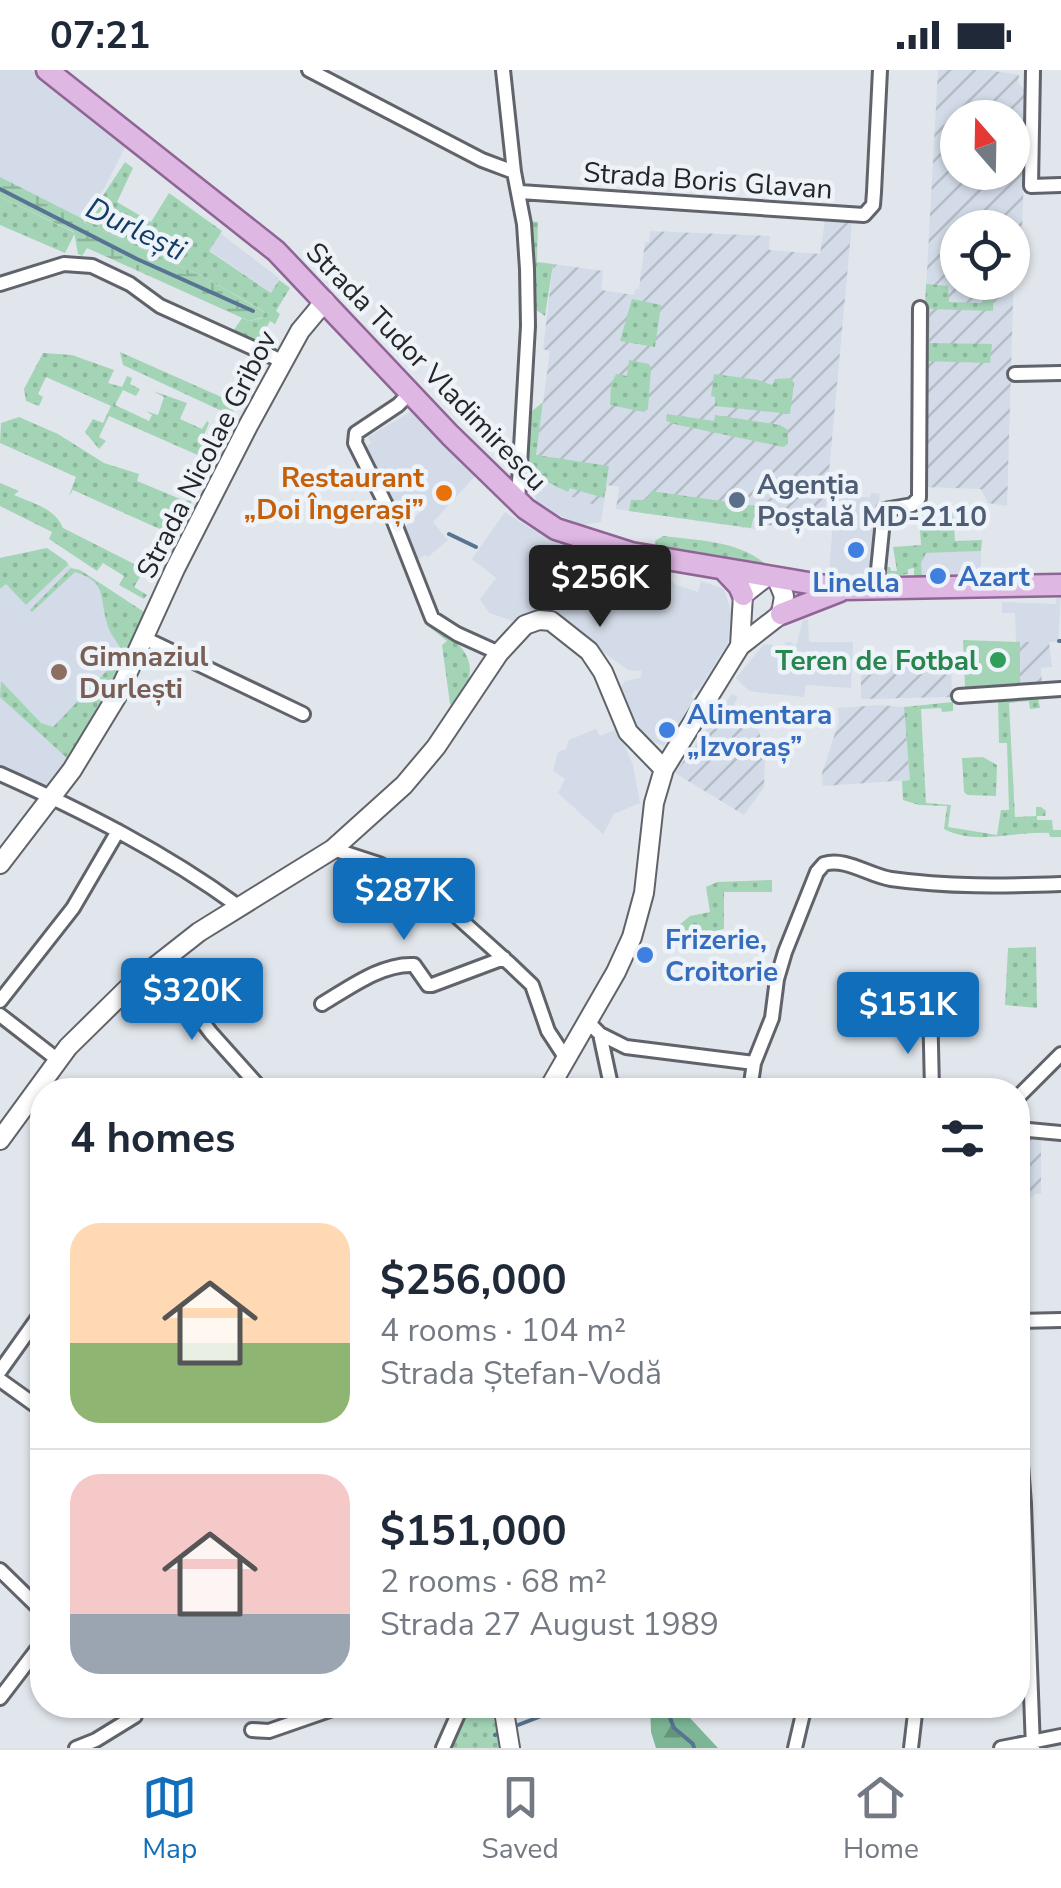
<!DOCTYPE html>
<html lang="en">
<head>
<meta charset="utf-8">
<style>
  :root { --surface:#fff; --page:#f2f2f3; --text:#1f2937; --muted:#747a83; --line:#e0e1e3; --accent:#116ebb }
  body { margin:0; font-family:"Nunito Sans",sans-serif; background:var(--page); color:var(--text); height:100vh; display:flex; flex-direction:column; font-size:38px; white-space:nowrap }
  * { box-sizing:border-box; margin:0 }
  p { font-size:32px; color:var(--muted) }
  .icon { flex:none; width:55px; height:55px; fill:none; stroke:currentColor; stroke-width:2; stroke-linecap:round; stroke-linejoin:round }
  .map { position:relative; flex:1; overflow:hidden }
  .drawer { position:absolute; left:30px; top:1008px; width:1000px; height:640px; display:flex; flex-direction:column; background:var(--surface); border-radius:40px; box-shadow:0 2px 8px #0004 }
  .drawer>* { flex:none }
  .needle { width:65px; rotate:340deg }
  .fabs { position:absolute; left:940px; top:30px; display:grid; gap:20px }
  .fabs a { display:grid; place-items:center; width:90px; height:90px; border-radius:50%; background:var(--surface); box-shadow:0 2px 8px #0004; font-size:50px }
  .price { position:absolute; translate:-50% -85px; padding:0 22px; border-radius:10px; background:var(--accent); color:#fff; font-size:32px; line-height:65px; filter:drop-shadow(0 2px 5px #0008) }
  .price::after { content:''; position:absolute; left:50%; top:60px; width:30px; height:22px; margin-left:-15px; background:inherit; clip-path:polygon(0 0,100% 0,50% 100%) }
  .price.current { background:#222; color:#fff }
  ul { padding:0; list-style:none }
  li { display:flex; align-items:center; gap:30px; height:250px; padding:0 40px }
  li+li { border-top:2px solid var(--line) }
  li span { display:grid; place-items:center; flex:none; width:280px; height:200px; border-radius:30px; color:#555 }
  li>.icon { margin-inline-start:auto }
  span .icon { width:120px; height:120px; fill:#fffc; stroke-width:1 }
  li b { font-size:42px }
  h2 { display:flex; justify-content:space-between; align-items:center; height:120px; padding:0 40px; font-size:42px }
  .status { display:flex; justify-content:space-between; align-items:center; height:70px; padding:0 50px; background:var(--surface); direction:ltr }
  .status svg { height:28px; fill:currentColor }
  .dock { display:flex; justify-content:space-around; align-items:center; height:140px; border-top:2px solid var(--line); background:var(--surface); font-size:28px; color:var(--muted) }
  .dock a { display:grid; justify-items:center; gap:5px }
  .dock .current { color:var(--accent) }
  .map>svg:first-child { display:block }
  .built { fill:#d2dbe7 }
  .industrial { fill:url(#industrial-furrows); fill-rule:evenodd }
  .grass { fill:#a3d4b6 }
  .forest { fill:url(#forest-firs) }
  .wetland { fill:url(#wetland-marsh) }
  .park { fill:url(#park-dots) }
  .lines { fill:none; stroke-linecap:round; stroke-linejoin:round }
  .stream { stroke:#577492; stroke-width:4 }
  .street-casing { stroke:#60646a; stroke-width:18 }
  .secondary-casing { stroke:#60646a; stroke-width:22 }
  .primary-casing { stroke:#8f6595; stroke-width:25 }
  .street { stroke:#fff; stroke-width:12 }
  .secondary { stroke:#fff; stroke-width:18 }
  .primary { stroke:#deb7e3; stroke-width:20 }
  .food-dot { fill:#e8710a; stroke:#eef3f9; stroke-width:4 }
  .service-dot { fill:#5c6f8a; stroke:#eef3f9; stroke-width:4 }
  .shop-dot { fill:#3f7fe0; stroke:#eef3f9; stroke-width:4 }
  .leisure-dot { fill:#2e9e5b; stroke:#eef3f9; stroke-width:4 }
  .education-dot { fill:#8d6e63; stroke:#eef3f9; stroke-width:4 }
  .labels { text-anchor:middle; stroke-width:9; stroke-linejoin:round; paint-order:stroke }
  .street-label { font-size:28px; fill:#242628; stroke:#eef3f9 }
  .food-label { font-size:28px; font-weight:bold; fill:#c56008; stroke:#eef3f9; text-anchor:end }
  .service-label { font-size:28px; font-weight:bold; fill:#4e5e75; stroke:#eef3f9; text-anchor:start }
  .shop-label { font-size:28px; font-weight:bold; fill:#366cbe; stroke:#eef3f9; text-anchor:start }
  .education-label { font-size:28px; font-weight:bold; fill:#785e54; stroke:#eef3f9; text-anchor:start }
  .leisure-label { font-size:28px; font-weight:bold; fill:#27864d; stroke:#eef3f9; text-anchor:end }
  .water-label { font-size:30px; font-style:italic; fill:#123d67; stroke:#eef3f9 }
</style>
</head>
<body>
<div class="status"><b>07:21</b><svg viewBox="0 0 49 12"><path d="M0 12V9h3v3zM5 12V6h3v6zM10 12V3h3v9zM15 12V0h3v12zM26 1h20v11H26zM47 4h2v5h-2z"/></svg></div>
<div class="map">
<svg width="1061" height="1678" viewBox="0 0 1061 1678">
  <defs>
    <pattern id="industrial-furrows" width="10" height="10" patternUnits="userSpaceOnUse" patternTransform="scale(2.5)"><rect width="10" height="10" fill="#d2dbe7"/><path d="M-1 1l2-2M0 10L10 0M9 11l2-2" fill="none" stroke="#b4bcc6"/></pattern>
    <pattern id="forest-firs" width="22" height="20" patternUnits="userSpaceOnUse" patternTransform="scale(2.5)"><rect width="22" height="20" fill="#7cb694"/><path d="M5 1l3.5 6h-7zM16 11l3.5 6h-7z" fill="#659479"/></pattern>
    <pattern id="wetland-marsh" width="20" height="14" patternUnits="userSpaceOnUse" patternTransform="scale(2.5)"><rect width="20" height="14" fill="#a3d4b6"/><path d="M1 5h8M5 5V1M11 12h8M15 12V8" fill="none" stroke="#8cb69c"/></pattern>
    <pattern id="park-dots" width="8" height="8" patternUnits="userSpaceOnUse" patternTransform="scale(2.5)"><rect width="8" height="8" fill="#a3d4b6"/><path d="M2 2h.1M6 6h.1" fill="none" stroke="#8cb69c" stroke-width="1.8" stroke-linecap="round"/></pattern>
  </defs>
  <rect width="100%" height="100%" fill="#e1e6ec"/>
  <path class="built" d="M0 0H31L126 75 105 117 83 149 0 107Z
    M220 163 279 208 272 223 209 180Z
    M412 341 477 404 433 452 448 470 428 487 425 485 418 489 405 457 422 440 408 426 396 436 364 378 371 373 368 367Z
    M542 410 568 422V425L603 438 601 452 582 455 538 436 531 413 539 416Z
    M871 423 880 424 870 507 829 503 835 427H870Z
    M505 442 528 457 609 496 669 508 676 515 698 522 701 511 724 519 732 544 728 573 698 621 695 620 691 627 694 629 664 676 651 671 635 657 618 622 625 611 640 608 642 601 628 600 546 541 532 543 516 552 489 543 480 529 496 508 472 489Z
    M47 478 67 492 73 500H80L144 542 128 581 120 586 113 615 49 716H41L0 697V488Z
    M981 481V503L975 507H922L921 493 925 483Z
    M1061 524 1058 572H1016L1015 543H1002V532L1056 534 1057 525Z
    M808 549 809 572H853L851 618 806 615 804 627 749 621 736 608 764 574 784 576 786 572H791L796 576 803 550Z
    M596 659 600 666 617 659 633 695 640 733 614 744 603 764 558 723 565 709 553 701 558 682 566 679 569 670Z"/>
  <path class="industrial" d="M938 0H988L1019 5 1018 12 1027 23 1022 159 1018 194H1015L1013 233 1007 436 988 433 981 419 924 417 925 238ZM958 48H1012V102H958ZM958 158H1012V212H958Z
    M825 150 852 152 824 456 788 452V445L781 444 778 457 763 454 761 460 616 439 619 417 607 415 603 438 567 425V422L543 410 540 416 536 385 550 281 543 279 553 194 603 201 601 220 634 225 635 219H639L645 172H649L650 161 770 166 769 180 820 184Z
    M1020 572H1049L1052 597 1041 598 1042 614 1020 615Z
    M951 586 952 627 861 629V594L939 595 940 587Z
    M732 624 738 627 734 634 758 657 765 686 764 717 744 745 675 703Z
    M879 635 904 637 910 710 823 716 822 703 839 651 838 638Z
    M1020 1065 1041 1066V1124H1034L1033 1127H1018Z"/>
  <path class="grass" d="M963 570 1020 572V615L965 617Z"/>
  <path class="forest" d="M650 1635H687L690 1648 718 1678H656L651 1662Z"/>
  <path class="wetland" d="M0 107 83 149 85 153 202 206 266 243 263 247 249 251 87 178 82 186 78 184 74 162 0 127Z"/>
  <path class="park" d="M125 92 133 98 117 132 151 152 169 123 222 161 209 181 271 223 279 210 290 218 276 241 280 244 275 254 270 251 264 262 271 266 265 276 232 263 242 248 249 251 262 248 265 242 202 206 85 153Z
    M0 127 75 163 65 183 0 155Z
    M528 151 538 152 537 192 553 194 545 246 532 237Z
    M983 213H993V241L930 239 929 273 992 274 990 293 923 291 926 214 948 216 949 232 982 233Z
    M632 229 661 235 655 277 620 271Z
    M120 282 237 334 232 343H226L123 295Z
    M43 283 72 285 114 300 108 313 122 317 127 306 132 308 130 314 140 319 136 326 123 320 115 335 149 351 152 345 146 341 158 345 164 327 153 321 187 333 180 349 202 359 207 351 209 353 200 374 217 381 200 416 188 411 189 408 200 412 209 390 109 346 99 367 106 371 99 379 85 362 93 349 103 353 111 336 46 307 38 324 43 327 39 336 26 331 24 319Z
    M629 290 649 294 651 298 648 339 644 342 610 335 611 314 616 304 627 306Z
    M714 304 758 310 772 315 775 309 791 308 794 313 790 344 715 336V327L711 326Z
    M543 332 536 385 609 396 604 428 570 418 568 422 543 410 540 416 531 413 527 380 532 341Z
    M667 344 714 351 715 345 780 355 788 360V374L783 377 678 355 666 351Z
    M19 347 58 364 104 393 139 404 137 411 185 431 193 429 166 491 155 485 157 479 166 482 173 465 73 420 69 426 76 407 0 373 1 353Z
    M0 413 19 421 14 425C32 433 55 438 63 458L158 506 157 508 143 502 134 517 147 525 144 529 119 515 124 506 103 493 97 501 49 469 52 462 0 436Z
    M651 421 756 436 751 458 629 441 631 430H648Z
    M950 441H953L955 471 982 470 981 481 926 483 921 493 922 507 914 505V498L908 499V504L885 507 886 497H890L891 501H897L893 477 921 475 919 445H923L924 458 950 456Z
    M663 466C700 471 739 470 768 496L656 477 655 471Z
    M47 478 67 492 68 495 26 535 6 514 0 519V488Z
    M71 498 80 500 144 542 128 581 123 582C118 573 109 563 107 553 99 527 108 512 75 502L32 542 30 540Z
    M426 550C467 578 485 591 455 638L450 634 442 575 447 571 424 553Z
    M120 587 125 589 68 689 0 627 1 611 41 653 53 657Z
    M1037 622 1040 638 1030 639 1029 631 1009 633 1015 747 1036 746V737H1041L1046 741 1045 746H1037V750H1052L1053 760H1061V767H1050L1049 763C1013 761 977 776 944 759L947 736 919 735 903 730 902 711 910 710 904 637 953 632V641L942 642 941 638 921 639 926 733 951 735 948 757 997 765 1001 740H1009L1007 673H999L998 628Z
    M983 687 997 695 996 726 968 725 964 722 962 688Z
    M772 810V822H724V859L689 867H665L690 846 710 842 706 817 717 812Z
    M1036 877 1037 938 1005 935 1008 878Z
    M468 1635H490L501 1678H447Z"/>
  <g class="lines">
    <path class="stream" d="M0 119 137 189 253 241
      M449 464 476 477
      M1059 571H1061
      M665 1635 674 1658 693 1674 694 1678
      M518 1655 570 1635
      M495 1665 498 1664"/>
    <g class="street-casing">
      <path id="street" d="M309 0 482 90 514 102
        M503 0 514 102 524 154 527 199 528 256 518 430
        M1033 0 1031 116 1061 115
        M520 122 864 145 873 135 874 122 880 0
        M0 214 64 194 92 196 130 214 160 236 284 292
        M1015 304 1061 303
        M409 324 398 335 356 363 355 373 393 449 432 548 457 564 499 583
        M876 520 884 440 912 435 919 428 920 238
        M144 568 303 644
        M959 626 1061 619
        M0 704C83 741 164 782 238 836
        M333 779 379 794 424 817 510 894 532 915 548 961 565 987
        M158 893 211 963 262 1020
        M910 927 930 931 932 1020
        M0 931 73 838 118 761
        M322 934C349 918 382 893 414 895L428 915H432L504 888
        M0 945 58 990
        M587 951 600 964 626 977 754 993 772 948 777 909 785 882 817 802 824 794C845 787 870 806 891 809 947 817 1004 816 1061 814
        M600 964 612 1020
        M750 1020 754 993
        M1018 1027 1061 984
        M1018 1059 1061 1063
        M1018 1251 1061 1250
        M0 1301 42 1242
        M0 1310 42 1340
        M1018 1356 1024 1434 1033 1678
        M0 1500 42 1541
        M0 1628 42 1573
        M252 1660 269 1661 344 1635
        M76 1678 96 1670 135 1646
        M443 1678 462 1635
        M795 1678 805 1635
        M911 1678 916 1635
        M1001 1678 1061 1666"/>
    </g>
    <g class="secondary-casing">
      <path id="secondary" d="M740 576 743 525 766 507
        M0 794 72 700 117 626 175 499 248 356 300 261 325 231
        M548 1020 616 902 632 867 644 823 654 733 664 699 740 576 781 544 784 526 777 509
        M0 1070 68 977 129 917 199 862 333 779 404 715 436 677 499 583 525 555 539 550 551 551 589 581 603 602 628 662 664 699
        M503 1635 510 1678"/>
    </g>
    <g class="primary-casing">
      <path id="primary" d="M47 0 276 181 450 365 526 439 556 459 631 483 844 519 1061 515
        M724 500 739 516 743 525
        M781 544 840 521"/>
    </g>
    <use href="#street" class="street"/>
    <use href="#secondary" class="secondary"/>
    <use href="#primary" class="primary"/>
  </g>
  <circle class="food-dot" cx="444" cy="423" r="10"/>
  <circle class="service-dot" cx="737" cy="430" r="10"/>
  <g class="shop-dot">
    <circle cx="856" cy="480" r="10"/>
    <circle cx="938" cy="506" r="10"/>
    <circle cx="667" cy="660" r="10"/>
    <circle cx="645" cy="885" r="10"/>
  </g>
  <circle class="leisure-dot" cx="998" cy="590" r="10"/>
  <circle class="education-dot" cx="59" cy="602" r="10"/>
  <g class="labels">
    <g class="street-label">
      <text transform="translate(708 110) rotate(4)" y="10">Strada Boris Glavan</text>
      <text transform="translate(427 296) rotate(46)" y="10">Strada Tudor Vladimirescu</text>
      <text transform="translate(206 384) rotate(-63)" y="10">Strada Nicolae Gribov</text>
    </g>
    <g class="food-label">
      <text x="424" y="417">Restaurant<tspan x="424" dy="32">„Doi Îngerași”</tspan></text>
    </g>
    <g class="service-label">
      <text x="757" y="424">Agenția<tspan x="757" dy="32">Poștală MD-2110</tspan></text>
    </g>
    <g class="shop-label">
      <text x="958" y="516">Azart</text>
      <text x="856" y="522" text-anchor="middle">Linella</text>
      <text x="687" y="654">Alimentara<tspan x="687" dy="32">„Izvoraș”</tspan></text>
      <text x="665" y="879">Frizerie,<tspan x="665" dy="32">Croitorie</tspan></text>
    </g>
    <g class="education-label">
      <text x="79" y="596">Gimnaziul<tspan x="79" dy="32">Durlești</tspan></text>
    </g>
    <g class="leisure-label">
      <text x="978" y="600">Teren de Fotbal</text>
    </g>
    <g class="water-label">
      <text transform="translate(136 159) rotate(26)" y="10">Durlești</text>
    </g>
  </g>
</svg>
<div class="fabs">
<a><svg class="needle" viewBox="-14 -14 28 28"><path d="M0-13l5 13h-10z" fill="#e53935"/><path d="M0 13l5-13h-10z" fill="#747a83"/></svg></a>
<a><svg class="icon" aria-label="locate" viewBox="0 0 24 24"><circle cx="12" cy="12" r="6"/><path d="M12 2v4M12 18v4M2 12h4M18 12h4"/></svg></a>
</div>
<b class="price current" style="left:600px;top:560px">$256K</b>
<b class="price" style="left:404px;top:873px">$287K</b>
<b class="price" style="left:192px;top:973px">$320K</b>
<b class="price" style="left:908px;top:987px">$151K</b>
<section class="drawer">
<h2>4 homes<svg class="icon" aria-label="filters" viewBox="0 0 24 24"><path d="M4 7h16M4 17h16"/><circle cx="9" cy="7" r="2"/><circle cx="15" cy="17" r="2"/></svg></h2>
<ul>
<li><span style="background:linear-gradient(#ffd9b3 60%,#8fb573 0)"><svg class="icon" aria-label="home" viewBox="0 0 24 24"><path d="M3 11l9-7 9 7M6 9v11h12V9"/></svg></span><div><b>$256,000</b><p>4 rooms · 104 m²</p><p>Strada Ștefan-Vodă</p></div></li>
<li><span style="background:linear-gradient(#f6c9c9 70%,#9aa5b1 0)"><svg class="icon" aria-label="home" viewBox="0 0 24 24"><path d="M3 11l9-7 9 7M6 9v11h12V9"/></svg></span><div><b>$151,000</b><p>2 rooms · 68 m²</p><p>Strada 27 August 1989</p></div></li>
</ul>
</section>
</div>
<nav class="dock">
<a class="current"><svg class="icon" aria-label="map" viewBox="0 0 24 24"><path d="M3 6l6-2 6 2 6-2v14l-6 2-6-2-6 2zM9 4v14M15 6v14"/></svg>Map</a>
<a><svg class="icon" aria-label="saved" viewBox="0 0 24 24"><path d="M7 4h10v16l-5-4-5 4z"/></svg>Saved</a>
<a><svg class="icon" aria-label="home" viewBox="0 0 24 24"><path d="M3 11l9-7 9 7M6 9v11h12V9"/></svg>Home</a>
</nav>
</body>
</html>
